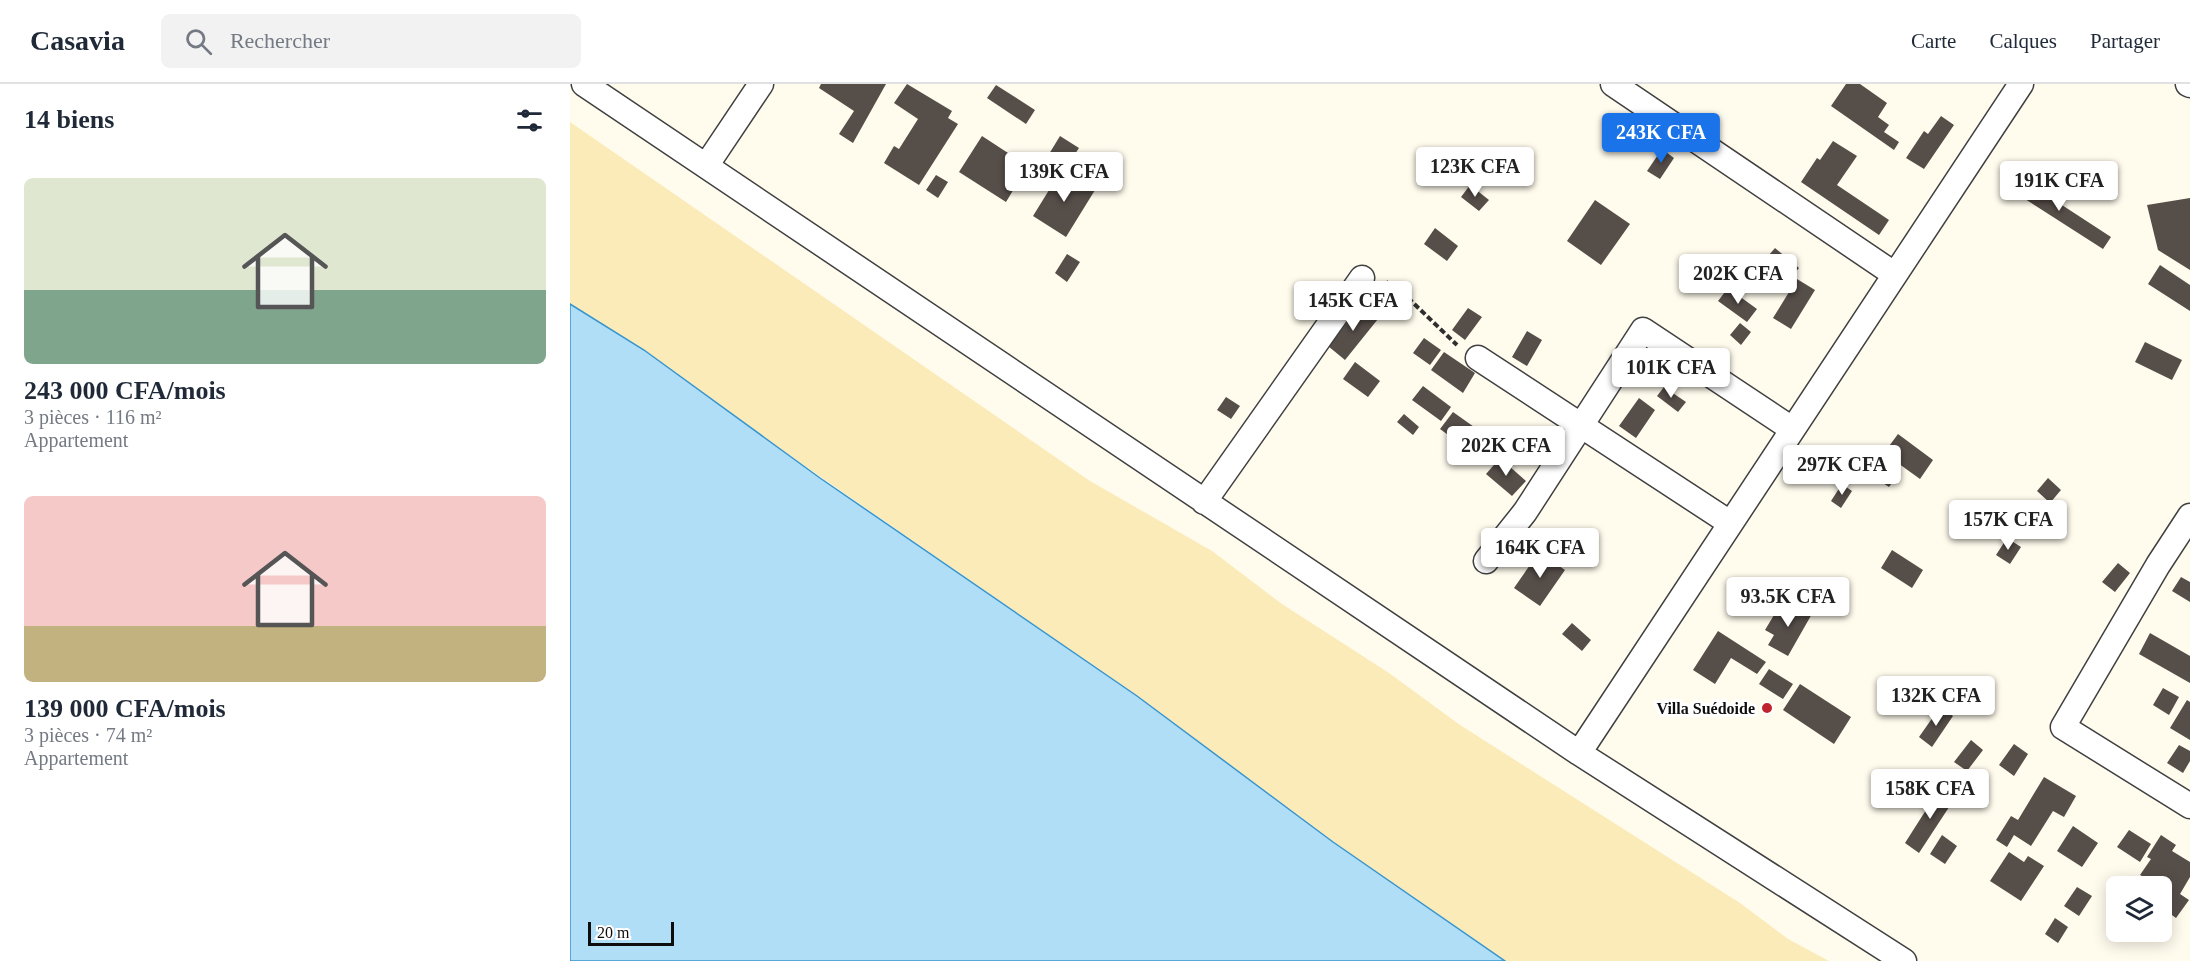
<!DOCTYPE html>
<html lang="fr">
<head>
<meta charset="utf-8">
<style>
  :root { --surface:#fff; --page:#f2f2f3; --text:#1f2937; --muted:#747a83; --line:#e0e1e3; --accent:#1a73e8 }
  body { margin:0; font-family:Georgia,serif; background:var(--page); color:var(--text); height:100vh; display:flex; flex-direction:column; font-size:22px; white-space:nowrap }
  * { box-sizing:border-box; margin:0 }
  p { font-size:20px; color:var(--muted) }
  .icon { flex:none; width:33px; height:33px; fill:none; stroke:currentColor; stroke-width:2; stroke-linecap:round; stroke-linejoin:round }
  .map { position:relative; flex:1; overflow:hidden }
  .panel { display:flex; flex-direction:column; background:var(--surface); width:570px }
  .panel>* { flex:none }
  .fabs { position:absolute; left:1536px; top:792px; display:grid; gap:12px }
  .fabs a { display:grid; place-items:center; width:66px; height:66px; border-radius:9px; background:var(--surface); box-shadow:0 3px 15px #0003; font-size:30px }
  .scale { position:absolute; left:18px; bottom:15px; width:86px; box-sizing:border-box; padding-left:6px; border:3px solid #0d0d0d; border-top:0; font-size:16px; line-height:21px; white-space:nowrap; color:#0d0d0d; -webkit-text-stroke:4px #fff; paint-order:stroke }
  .price { position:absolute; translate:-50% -51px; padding:0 14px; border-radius:6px; background:#fff; color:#222; font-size:20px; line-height:39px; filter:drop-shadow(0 2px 3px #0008) }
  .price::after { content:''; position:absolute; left:50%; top:36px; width:18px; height:14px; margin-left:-9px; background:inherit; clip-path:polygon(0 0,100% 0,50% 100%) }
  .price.on { background:var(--accent); color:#fff }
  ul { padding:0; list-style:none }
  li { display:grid; align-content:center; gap:12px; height:318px; padding:0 24px }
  li span { display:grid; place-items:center; height:186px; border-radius:9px; color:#555 }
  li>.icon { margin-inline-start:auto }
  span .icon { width:108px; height:108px; fill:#fffc; stroke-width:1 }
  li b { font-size:26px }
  h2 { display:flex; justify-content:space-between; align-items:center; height:72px; padding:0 24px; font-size:26px }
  header { display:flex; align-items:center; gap:36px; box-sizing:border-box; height:84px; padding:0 30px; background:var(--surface); border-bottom:2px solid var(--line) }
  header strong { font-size:28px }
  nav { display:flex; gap:33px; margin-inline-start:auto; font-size:21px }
  .search { width:420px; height:54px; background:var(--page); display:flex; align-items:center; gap:15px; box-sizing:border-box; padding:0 21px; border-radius:9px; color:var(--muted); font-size:22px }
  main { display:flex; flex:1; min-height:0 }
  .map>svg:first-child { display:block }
  .sand { fill:#fbebb9 }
  .water { fill:#b1def7; stroke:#3795cf; stroke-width:1.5 }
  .building { fill:#564e49 }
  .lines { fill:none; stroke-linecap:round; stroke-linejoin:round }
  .street-casing { stroke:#404040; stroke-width:27 }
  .path { stroke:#2f2f2f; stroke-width:4; stroke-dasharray:6 3; stroke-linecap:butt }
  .street { stroke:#fff; stroke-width:24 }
  .poi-dot { fill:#bf232e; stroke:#fff; stroke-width:2 }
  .labels { text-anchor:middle; stroke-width:6; stroke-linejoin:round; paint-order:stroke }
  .poi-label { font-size:16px; font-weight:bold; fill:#0d0d0d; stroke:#fff; text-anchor:end }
</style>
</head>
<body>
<header>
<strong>Casavia</strong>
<div class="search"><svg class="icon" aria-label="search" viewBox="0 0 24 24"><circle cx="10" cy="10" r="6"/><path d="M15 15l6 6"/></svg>Rechercher</div>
<nav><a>Carte</a><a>Calques</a><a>Partager</a></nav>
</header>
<main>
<section class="panel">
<h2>14 biens<svg class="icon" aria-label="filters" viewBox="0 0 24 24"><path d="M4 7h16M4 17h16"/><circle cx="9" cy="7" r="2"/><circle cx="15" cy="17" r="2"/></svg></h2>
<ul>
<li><span style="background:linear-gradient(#dfe7d0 60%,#7fa58c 0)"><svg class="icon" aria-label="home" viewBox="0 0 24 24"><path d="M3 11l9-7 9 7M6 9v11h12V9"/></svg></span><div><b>243 000 CFA/mois</b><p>3 pièces · 116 m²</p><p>Appartement</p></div></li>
<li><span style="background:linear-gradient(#f6c9c9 70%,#c2b280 0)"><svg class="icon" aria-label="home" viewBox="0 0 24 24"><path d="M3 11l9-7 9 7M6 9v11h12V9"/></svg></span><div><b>139 000 CFA/mois</b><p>3 pièces · 74 m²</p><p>Appartement</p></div></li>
</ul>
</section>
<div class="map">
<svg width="1620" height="877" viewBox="0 0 1620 877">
  <rect width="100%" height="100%" fill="#fffbed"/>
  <path class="sand" d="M0 38 520 397 642 467 712 520 819 589 890 641 1170 819 1218 855 1259 877H935L763 758 567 612 66 265 0 222Z"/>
  <path class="water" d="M0 220 74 266 250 394 567 612 763 758 935 877H0Z"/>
  <path class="building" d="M251 0H316L283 59 269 50 284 27 249 4Z
    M337 0 382 27 378 34 388 40 349 101 314 79 324 62 329 65 348 35 324 19Z
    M1276 0H1290L1317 19 1308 33 1319 41 1314 48 1329 58 1324 66 1261 22Z
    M426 1 465 26 456 40 417 14Z
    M1371 32 1384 41 1354 85 1336 74 1354 47 1358 50Z
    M412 52 458 82 436 118 389 88Z
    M490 52 509 64 497 82 479 70Z
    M1263 57 1287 72 1267 101 1319 136 1309 151 1231 98 1247 74 1250 76Z
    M1092 65 1104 74 1090 95 1077 87Z
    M492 85 525 106 496 153 463 132Z
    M366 91 378 98 368 114 356 106Z
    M1446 91 1541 153 1533 165 1438 104Z
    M900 101 919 116 909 127 891 113Z
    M1620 114V186L1588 166 1577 121Z
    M1025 116 1060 140 1031 181 997 157Z
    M865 144 888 162 877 177 854 160Z
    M1205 164 1229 184 1217 198 1193 178Z
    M497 170 510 178 497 198 485 189Z
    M1170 171 1192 187 1182 201 1160 185Z
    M1590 181 1620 201V227L1578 200Z
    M1227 195 1245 206 1221 245 1203 234Z
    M1158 204 1187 225 1177 238 1148 217Z
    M791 221 808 235 775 276 758 262Z
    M898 224 912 233 895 256 882 246Z
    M1170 239 1181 248 1171 261 1160 251Z
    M957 247 972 256 957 282 942 273Z
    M854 254 871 266 860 281 843 269Z
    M1575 258 1612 276 1602 296 1565 278Z
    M874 268 905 289 893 309 861 286Z
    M785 278 810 297 798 313 773 295Z
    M853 302 881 323 871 337 842 316Z
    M1094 303 1116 318 1108 328 1087 312Z
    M656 313 670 322 661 335 647 326Z
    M1069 314 1085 326 1066 354 1049 342Z
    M883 328 914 350 901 368 870 345Z
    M834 330 849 343 843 351 827 338Z
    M1328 350 1363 376 1350 395 1314 369Z
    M1299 370 1328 390 1319 403 1289 383Z
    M930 374 956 397 942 412 916 390Z
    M1478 394 1491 406 1480 419 1467 407Z
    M1272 400 1282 407 1271 424 1261 417Z
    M1475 434 1486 449 1478 454 1467 440Z
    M1437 454 1451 463 1440 480 1426 471Z
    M1322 466 1353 486 1342 504 1311 484Z
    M969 468 995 486 970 522 944 504Z
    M1548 479 1560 489 1545 508 1532 498Z
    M1611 493 1620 498V518L1602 507Z
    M1223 517 1243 528 1218 572 1198 561 1204 551 1195 546 1207 526 1215 531Z
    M1002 539 1021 556 1012 567 992 550Z
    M1148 547 1196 578 1187 590 1161 574 1145 600 1123 586Z
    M1580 549 1620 572V599L1569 570Z
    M1199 585 1223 600 1213 615 1189 600Z
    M1230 600 1281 633 1264 660 1213 626Z
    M1593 604 1609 613 1599 631 1583 621Z
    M1617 616 1620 618V656L1600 644Z
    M1370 623 1383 632 1362 663 1349 653Z
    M1401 656 1413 666 1397 687 1384 678Z
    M1444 660 1458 670 1444 692 1429 681Z
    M1609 661 1620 667V677L1613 689 1597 679Z
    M1474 693 1506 712 1494 733 1483 727 1461 762 1444 751 1437 763 1426 756 1441 732 1448 736Z
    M1370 704 1385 714 1349 769 1335 759Z
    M1503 742 1528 759 1512 783 1487 767Z
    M1559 746 1581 760 1570 778 1547 763Z
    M1372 751 1387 762 1375 780 1360 770Z
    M1591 751 1606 761 1602 767 1620 778V793L1610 810 1619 816 1606 834 1592 824V802H1570L1576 794 1570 791 1581 775 1577 773Z
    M1439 768 1454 778 1458 772 1474 782 1451 817 1420 797Z
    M1507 803 1522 812 1509 832 1494 822Z
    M1485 834 1498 843 1488 859 1475 850Z"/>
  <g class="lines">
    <g class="street-casing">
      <path id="street" d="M14 0 1009 669 1334 877
        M1043 0 1324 190
        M1618 0 1620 1
        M136 82 191 0
        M908 274 1160 439
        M634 418 792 194
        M1620 432 1588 481 1493 643 1620 722
        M916 477 955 428 1073 246 1222 345
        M1009 669 1451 0"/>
    </g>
    <path class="path" d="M816 198 836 212 887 261"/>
    <use href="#street" class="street"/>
  </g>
  <circle class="poi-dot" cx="1197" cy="624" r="6"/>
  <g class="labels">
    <g class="poi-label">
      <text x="1185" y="630">Villa Suédoide</text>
    </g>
  </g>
</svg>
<div class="fabs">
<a><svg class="icon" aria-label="layers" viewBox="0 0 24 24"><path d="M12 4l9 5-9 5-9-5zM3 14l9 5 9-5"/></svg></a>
</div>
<div class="scale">20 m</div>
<b class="price on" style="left:1091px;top:80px">243K CFA</b>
<b class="price" style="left:905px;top:114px">123K CFA</b>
<b class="price" style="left:494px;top:119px">139K CFA</b>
<b class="price" style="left:1489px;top:128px">191K CFA</b>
<b class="price" style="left:1168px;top:221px">202K CFA</b>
<b class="price" style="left:783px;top:248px">145K CFA</b>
<b class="price" style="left:1101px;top:315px">101K CFA</b>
<b class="price" style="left:936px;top:393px">202K CFA</b>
<b class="price" style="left:1272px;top:412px">297K CFA</b>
<b class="price" style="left:1438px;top:467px">157K CFA</b>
<b class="price" style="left:970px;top:495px">164K CFA</b>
<b class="price" style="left:1218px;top:544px">93.5K CFA</b>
<b class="price" style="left:1366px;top:643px">132K CFA</b>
<b class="price" style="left:1360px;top:736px">158K CFA</b>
</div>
</main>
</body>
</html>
